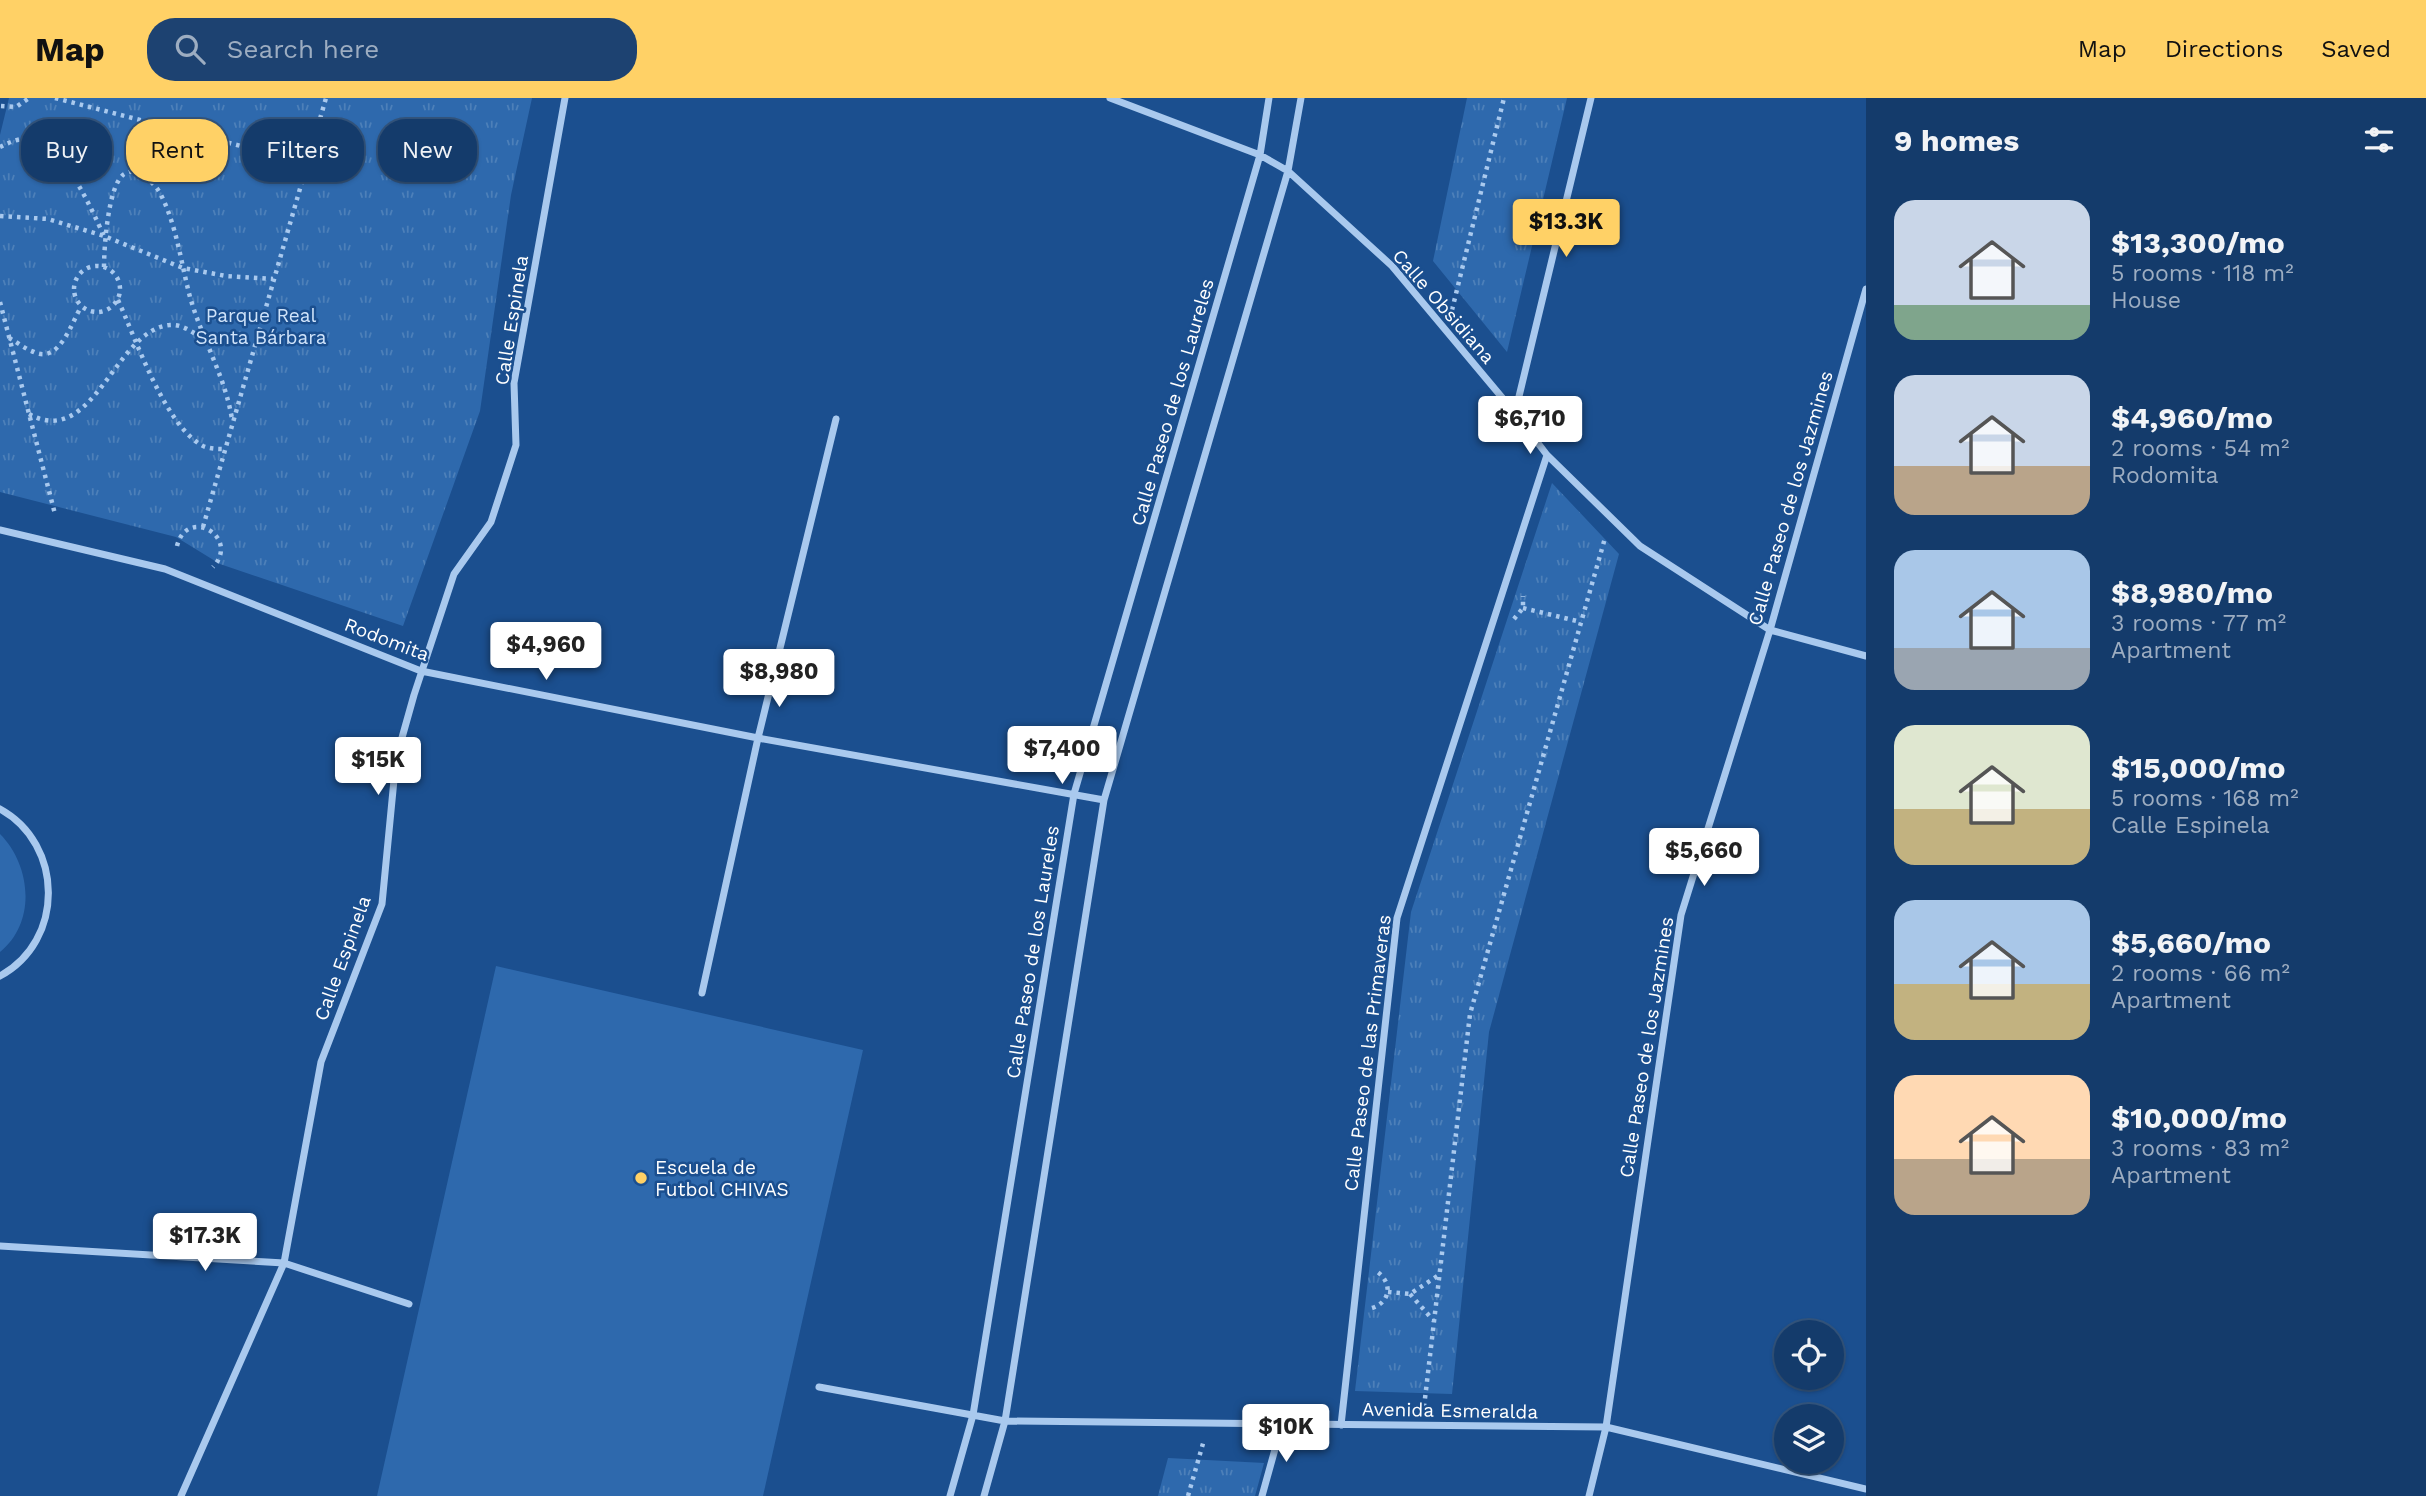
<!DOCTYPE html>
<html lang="en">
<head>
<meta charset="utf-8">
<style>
  :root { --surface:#143b6b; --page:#1d4271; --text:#f1f3f6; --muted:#9dadc1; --line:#33557e; --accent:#ffd166 }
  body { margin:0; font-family:"Work Sans",sans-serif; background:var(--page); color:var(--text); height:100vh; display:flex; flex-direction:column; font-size:26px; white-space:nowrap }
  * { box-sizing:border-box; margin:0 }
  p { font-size:23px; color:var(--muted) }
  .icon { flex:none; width:38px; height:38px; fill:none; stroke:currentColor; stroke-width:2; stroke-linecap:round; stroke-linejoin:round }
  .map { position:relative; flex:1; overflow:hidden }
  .drawer { display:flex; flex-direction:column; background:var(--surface); width:560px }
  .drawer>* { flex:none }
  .top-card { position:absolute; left:21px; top:21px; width:665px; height:63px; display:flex; gap:14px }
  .fabs { position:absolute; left:1774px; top:1222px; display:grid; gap:14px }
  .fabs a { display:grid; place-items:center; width:70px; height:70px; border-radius:50%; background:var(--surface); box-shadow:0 2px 5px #0004,0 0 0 2px var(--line); font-size:35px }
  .price { position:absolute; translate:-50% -60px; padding:0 16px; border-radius:7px; background:#fff; color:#222; font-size:23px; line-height:46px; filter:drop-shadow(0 2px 4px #0008) }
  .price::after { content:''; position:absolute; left:50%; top:42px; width:21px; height:16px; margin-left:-10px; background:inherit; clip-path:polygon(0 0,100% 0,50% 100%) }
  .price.current { background:var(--accent); color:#111 }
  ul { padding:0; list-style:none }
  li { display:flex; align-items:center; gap:21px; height:175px; padding:0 28px }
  li span { display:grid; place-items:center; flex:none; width:196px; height:140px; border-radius:21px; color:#555 }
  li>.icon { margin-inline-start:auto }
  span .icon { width:84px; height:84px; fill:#fffc; stroke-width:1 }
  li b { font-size:30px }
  h2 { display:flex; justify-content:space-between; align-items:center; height:84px; padding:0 28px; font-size:30px }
  .pill { padding:0 24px; border-radius:28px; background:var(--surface); box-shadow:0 2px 5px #0004,0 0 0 2px var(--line); font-size:24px; line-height:63px }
  .pill.current { background:var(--accent); color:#111 }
  header { display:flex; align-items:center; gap:42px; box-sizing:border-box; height:98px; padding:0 35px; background:var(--accent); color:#111 }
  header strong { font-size:33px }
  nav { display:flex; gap:38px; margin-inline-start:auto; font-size:24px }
  .search { width:490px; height:63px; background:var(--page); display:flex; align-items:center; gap:18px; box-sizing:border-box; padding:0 24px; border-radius:28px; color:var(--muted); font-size:26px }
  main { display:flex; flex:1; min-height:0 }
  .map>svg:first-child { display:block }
  .green { fill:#2e69ad }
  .park { fill:url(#park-tufts) }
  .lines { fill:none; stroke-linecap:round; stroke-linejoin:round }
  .path { stroke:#a9c9ee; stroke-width:4.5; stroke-dasharray:3.5 5; stroke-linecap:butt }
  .minor { stroke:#a9c9ee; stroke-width:7 }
  .poi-dot { fill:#ffd166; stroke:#1b4f8f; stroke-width:2.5 }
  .labels { text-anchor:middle; stroke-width:5; stroke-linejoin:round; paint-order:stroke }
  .street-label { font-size:19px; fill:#fff; stroke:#1b4f8f }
  .park-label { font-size:19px; fill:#cfe3fa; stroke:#1b4f8f }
  .poi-label { font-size:19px; fill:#fff; stroke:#1b4f8f; text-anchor:start }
</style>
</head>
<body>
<header>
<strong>Map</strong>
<div class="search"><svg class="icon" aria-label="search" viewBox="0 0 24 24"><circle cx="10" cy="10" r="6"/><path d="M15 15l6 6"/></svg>Search here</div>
<nav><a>Map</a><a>Directions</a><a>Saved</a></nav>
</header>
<main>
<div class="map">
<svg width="1866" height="1398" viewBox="0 0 1866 1398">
  <defs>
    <pattern id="park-tufts" width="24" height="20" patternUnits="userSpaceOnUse" patternTransform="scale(1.75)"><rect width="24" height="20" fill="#2e69ad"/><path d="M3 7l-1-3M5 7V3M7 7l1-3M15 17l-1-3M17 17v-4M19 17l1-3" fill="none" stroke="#4d80b9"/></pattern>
  </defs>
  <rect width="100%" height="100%" fill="#1b4f8f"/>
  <path class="green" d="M0 736C31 767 37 824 0 854Z
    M496 868 863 952 763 1398H377Z"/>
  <path class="park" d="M9 0H532L511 97 480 313 403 528 220 466 176 439 0 394V37Z
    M1467 0H1567L1507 254 1433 163Z
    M1552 385 1619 456 1489 934 1452 1296 1355 1293 1411 814Z
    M1168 1360 1264 1365 1255 1398H1158Z"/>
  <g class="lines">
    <path class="path" d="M55 0 307 65
      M1 8 16 9 29 0
      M0 49C10 44 21 39 32 41 64 48 91 110 104 138
      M146 79 160 27
      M0 118 48 121 104 138 183 170 226 178 273 181
      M74 191a23 23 0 1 1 46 0a23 23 0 1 1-46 0Z
      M104 169C104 150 108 89 123 77 125 75 130 74 133 73 145 78 155 85 161 97 177 129 181 165 190 199 202 241 225 278 232 321
      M118 202C136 241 165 328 203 348 210 351 217 351 225 351
      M0 204 55 416
      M1452 212 1504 0
      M9 240C17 244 25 251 34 254 59 266 71 226 81 209
      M29 316C94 352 115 231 170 227 183 226 193 235 204 241
      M203 429 326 0
      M177 448C187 408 241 439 213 469
      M1523 510 1581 524
      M1514 521 1523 510V498
      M1388 1194 1410 1196 1439 1177
      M1410 1196 1433 1222
      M1372 1210C1391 1204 1393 1184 1376 1173
      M1424 1309 1470 916 1605 440
      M1188 1398 1204 1342"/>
    <path class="minor" d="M1110 0 1260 57 1288 73 1392 168 1515 315 1547 357 1640 448 1770 532 1866 558
      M1515 315 1591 0
      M0 432 165 471 421 573 758 640 1104 702
      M0 711C64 746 65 843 0 878
      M702 895 758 640 836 321
      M0 1148 284 1165 409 1206
      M819 1289 1005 1323 1606 1329 1866 1391
      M1341 1327 1397 820 1547 357
      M181 1398 284 1165 321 964 382 806 396 661 414 597 454 476 491 424 516 347 514 285 565 0
      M950 1398 973 1317 1074 696 1260 57 1269 0
      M984 1398 1005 1323 1104 702 1288 73 1301 0
      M1262 1398 1282 1326
      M1589 1398 1606 1329 1681 817 1770 532 1866 191"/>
  </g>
  <circle class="poi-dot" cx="641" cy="1080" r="7"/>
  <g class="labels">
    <g class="street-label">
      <text transform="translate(1444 208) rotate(49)" y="7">Calle Obsidiana</text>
      <text transform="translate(511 222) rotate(-81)" y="7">Calle Espinela</text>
      <text transform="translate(1172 304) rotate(-74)" y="7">Calle Paseo de los Laureles</text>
      <text transform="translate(1790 400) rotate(-74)" y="7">Calle Paseo de los Jazmines</text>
      <text transform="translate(387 541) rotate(21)" y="7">Rodomita</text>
      <text transform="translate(1032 854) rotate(-81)" y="7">Calle Paseo de los Laureles</text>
      <text transform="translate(342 860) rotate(-70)" y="7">Calle Espinela</text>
      <text transform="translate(1646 949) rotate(-81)" y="7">Calle Paseo de los Jazmines</text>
      <text transform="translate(1367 955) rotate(-83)" y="7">Calle Paseo de las Primaveras</text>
      <text transform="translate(1450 1312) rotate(1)" y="7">Avenida Esmeralda</text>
    </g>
    <g class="park-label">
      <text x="261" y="224">Parque Real<tspan x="261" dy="22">Santa Bárbara</tspan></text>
    </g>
    <g class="poi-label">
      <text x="655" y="1076">Escuela de<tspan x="655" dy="22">Futbol CHIVAS</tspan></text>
    </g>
  </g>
</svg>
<div class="fabs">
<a><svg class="icon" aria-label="locate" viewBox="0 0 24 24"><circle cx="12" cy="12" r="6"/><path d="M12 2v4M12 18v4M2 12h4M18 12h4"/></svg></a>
<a><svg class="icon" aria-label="layers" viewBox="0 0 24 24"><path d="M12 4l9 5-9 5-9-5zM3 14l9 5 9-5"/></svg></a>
</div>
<b class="price current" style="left:1566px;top:161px">$13.3K</b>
<b class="price" style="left:1530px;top:358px">$6,710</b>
<b class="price" style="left:546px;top:584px">$4,960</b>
<b class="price" style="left:779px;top:611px">$8,980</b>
<b class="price" style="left:1062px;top:688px">$7,400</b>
<b class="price" style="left:378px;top:699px">$15K</b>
<b class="price" style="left:1704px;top:790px">$5,660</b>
<b class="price" style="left:205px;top:1175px">$17.3K</b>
<b class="price" style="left:1286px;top:1366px">$10K</b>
<div class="top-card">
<a class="pill">Buy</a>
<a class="pill current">Rent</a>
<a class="pill">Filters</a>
<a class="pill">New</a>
</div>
</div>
<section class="drawer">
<h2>9 homes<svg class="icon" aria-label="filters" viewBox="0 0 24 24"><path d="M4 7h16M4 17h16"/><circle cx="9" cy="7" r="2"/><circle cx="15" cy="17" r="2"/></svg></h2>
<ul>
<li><span style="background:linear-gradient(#c9d6e8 75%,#7fa58c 0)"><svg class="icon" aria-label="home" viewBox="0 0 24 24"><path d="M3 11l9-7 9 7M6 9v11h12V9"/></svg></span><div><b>$13,300/mo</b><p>5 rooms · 118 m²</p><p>House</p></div></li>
<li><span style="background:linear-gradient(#c9d6e8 65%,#b9a48a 0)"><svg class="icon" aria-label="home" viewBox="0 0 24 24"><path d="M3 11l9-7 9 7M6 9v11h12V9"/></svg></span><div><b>$4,960/mo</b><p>2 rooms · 54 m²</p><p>Rodomita</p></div></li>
<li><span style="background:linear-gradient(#a9c7e8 70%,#9aa5b1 0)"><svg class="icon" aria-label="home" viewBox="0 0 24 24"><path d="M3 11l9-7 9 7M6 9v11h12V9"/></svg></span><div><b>$8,980/mo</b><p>3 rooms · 77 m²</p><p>Apartment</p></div></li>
<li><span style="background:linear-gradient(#dfe7d0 60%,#c2b280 0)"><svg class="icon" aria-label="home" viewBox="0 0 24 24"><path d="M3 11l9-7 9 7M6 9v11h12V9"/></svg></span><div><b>$15,000/mo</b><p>5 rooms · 168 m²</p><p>Calle Espinela</p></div></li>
<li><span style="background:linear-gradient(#a9c7e8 60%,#c2b280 0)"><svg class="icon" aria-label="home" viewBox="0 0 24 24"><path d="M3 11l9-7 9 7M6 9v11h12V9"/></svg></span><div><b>$5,660/mo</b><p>2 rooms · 66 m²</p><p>Apartment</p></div></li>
<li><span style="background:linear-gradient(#ffd9b3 60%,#b9a48a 0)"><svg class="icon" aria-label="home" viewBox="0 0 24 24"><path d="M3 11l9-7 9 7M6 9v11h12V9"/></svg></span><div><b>$10,000/mo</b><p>3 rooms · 83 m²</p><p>Apartment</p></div></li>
</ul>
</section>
</main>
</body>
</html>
